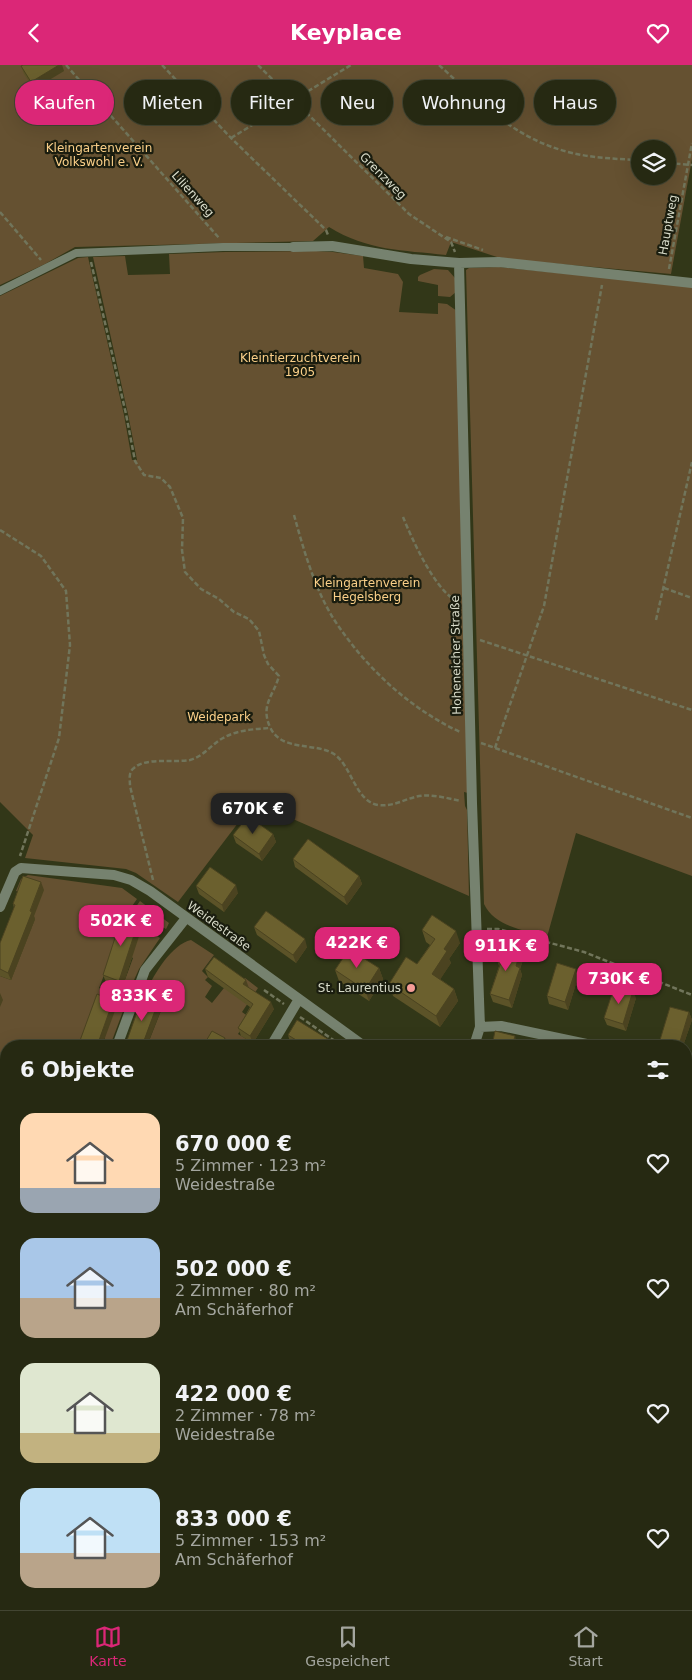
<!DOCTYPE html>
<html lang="de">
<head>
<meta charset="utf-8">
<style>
  :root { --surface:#262912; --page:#323520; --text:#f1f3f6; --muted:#a4a69f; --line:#424532; --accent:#db2777 }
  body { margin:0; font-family:"DejaVu Sans",sans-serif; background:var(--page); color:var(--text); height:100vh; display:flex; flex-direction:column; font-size:19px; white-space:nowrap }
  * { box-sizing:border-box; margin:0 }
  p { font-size:16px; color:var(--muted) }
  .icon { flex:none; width:28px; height:28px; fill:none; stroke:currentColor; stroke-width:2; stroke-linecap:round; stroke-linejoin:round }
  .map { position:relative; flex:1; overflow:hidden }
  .sheet { position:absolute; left:0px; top:975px; width:692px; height:570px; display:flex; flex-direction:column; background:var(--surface); border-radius:20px 20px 0 0; box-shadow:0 5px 20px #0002,0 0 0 1px var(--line) }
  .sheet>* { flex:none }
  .hud { position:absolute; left:15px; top:15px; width:662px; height:45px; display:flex; gap:10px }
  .controls { position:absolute; left:631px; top:75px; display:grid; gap:10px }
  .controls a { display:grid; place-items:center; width:45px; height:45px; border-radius:50%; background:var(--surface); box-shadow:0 5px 20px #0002,0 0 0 1px var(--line); font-size:25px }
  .price { position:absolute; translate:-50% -42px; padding:0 11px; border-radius:10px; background:var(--accent); color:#fff; font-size:16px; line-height:32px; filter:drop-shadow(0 1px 2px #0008) }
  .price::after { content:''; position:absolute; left:50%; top:30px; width:15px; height:11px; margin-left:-8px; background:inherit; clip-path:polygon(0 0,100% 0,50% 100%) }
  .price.selected { background:#222; color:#fff }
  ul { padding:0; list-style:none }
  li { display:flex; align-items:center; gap:15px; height:125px; padding:0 20px }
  li span { display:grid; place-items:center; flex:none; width:140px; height:100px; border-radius:15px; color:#555 }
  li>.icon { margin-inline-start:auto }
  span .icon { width:60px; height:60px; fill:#fffc; stroke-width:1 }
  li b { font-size:21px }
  h2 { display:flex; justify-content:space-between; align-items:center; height:60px; padding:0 20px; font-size:21px }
  .pill { padding:0 18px; border-radius:22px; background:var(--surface); box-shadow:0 5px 20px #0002,0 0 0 1px var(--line); font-size:18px; line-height:45px }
  .pill.selected { background:var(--accent); color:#fff }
  header { display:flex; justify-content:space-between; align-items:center; height:65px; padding:0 20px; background:var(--accent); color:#fff; font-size:22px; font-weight:600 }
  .dock { display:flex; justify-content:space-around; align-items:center; height:70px; border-top:1px solid var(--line); background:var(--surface); font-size:14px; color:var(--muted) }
  .dock a { display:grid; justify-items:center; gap:2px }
  .dock .selected { color:var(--accent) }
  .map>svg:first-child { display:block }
  .green { fill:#655131; fill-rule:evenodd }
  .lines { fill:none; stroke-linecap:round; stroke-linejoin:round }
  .path { stroke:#71755b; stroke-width:2.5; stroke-dasharray:5 2.5; stroke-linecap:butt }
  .lane { stroke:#76826f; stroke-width:8 }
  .street { stroke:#76826f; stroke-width:10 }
  .wall { fill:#5c5328 }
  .shaded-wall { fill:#4b4320 }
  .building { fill:#6b602e; stroke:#4b4320 }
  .poi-dot { fill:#f59c96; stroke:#1a1d0f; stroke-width:2 }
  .labels { text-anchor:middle; stroke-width:4.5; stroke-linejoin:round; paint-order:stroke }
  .park-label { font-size:12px; fill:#fbd089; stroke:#1a1d0f }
  .street-label { font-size:12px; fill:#d8dbc9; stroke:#1a1d0f }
  .poi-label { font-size:12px; fill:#d8dbc9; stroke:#1a1d0f; text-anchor:end }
</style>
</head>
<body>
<header><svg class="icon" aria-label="back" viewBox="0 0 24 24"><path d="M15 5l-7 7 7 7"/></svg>Keyplace<svg class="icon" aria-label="heart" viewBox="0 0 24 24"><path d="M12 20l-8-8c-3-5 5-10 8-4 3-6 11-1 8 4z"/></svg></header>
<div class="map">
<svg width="692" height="1545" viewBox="0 0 692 1545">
  <rect width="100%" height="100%" fill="#323718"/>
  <path class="green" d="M0 0H692V94L671 209 516 195 497 192 451 177 446 190C402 185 368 186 329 162L313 176 75 182 45 199 0 220ZM640 84H668V111H640Z
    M316 186 333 187 363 191 364 203 398 209 403 217 399 247 438 249V238L447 239 457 246 468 728 464 727 465 741 467 745 469 831 254 737 178 837 136 808 126 804 25 793 33 770 0 737V231L78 193 88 192 124 350 132 395H137L128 349 93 192 125 191 128 210 170 209 169 189 225 187Z
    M499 202 692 221V811L576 768 547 872C524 865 495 862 484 839L466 205 469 203Z
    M434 204 448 205 455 213 456 227 450 232 438 231V220L418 216V212L420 210Z
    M28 810 122 823 137 834 123 854 113 887 99 923 102 924 79 981H6V1095L0 1093V911L11 915 35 854 22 828 16 826 21 814Z
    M140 836 169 858 166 864 157 859 151 867 160 873 139 904 129 926 122 923 133 893 131 892 126 856Z
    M191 875 214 890 202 906 208 912 205 915 212 921 205 932 212 938 224 923 241 917 245 913 258 923 242 947 249 952 238 969 258 981H147L164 938 147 926C153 910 172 879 191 875Z
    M107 922 129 930 110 981H102L105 974 99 937Z
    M690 1109 692 1110V1187L686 1185V1113H689Z
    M0 1415 6 1417V1490L0 1488Z"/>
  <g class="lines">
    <path class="path" d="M66 0 219 173
      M162 0 231 73 326 165 328 170
      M258 0 409 149 451 177 455 187
      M439 0C481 38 514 74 572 88 594 93 617 94 640 95
      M231 73 351 0
      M668 98 692 100
      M0 147 41 195
      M446 172 483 185
      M91 197 126 349 135 396 144 410 161 413 170 422 183 453 182 485 185 507 201 524 219 534 234 547 249 554 259 566 264 590 268 599 279 611C274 630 260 640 270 662 281 687 315 677 334 689 352 701 355 736 378 740 392 742 403 735 415 732 430 728 446 733 461 736
      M669 204 692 78
      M294 450C304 486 315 525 335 556 366 603 409 643 460 667
      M403 452C412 474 434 523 455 535
      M0 465 41 491 66 526 70 580 59 673 20 791
      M664 523 692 533
      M656 555 692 397
      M480 575 692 645
      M481 678 692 753
      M495 683 544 541 602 220
      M153 815 130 721C130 715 128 707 134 703 146 692 174 698 190 695 205 691 212 678 225 672 238 665 255 664 270 663
      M487 864H498L584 887 692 930
      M264 925 284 939
      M300 952 342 981
      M686 1012 692 1014
      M0 1096 6 1098
      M0 1272 6 1275
      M6 1288 2 1297 6 1299
      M686 1428 692 1435
      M686 1442 688 1439 692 1438
      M686 1506 692 1516"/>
    <path class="lane" d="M0 226 76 188 223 182H293
      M292 1545 294 1539"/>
    <path class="street" d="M293 182 332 181 411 194 459 198 499 197 692 218
      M459 198 472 738 480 962 474 981
      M0 842 15 807 21 803 114 810 131 815 150 826 364 981
      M480 962 501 961 596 981
      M117 981 145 905 186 853
      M271 981 299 934
      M686 1098 692 1099
      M686 1293H692
      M0 1400 6 1403
      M116 1539 118 1545
      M565 1539 584 1545
      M446 1545 448 1539"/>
  </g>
  <path class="wall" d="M23 0H62L64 6 34 24 24 9 21 1Z
    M273 769 276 777 262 796 236 778 233 770Z
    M293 794 359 811 362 819 347 840 295 802Z
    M196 821 238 828 224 847 199 829Z
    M44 825 34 851 35 854 11 915 0 911V878L14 843 13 839Z
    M142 862 122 923 106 917 103 910Z
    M254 862 307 882 296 898 257 870Z
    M422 865 460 878 449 894 451 898 440 914 454 924 458 936 440 962 393 931 389 919 417 899 430 880 426 877Z
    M521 885 524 892 520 904 522 910 512 943 493 937 490 929 499 901 497 895Z
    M379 903 383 914 369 936 339 916 335 905Z
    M205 904 249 923 274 944 253 978 241 971 238 963 250 942 208 912Z
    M578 912 568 945 549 939 547 931Z
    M636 933 626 966 607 960 604 953Z
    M689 947 692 955 683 981H662L660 975Z
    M288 970 339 981H297L290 977Z
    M686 1053 690 1054 692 1059 689 1072 686 1071Z
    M0 1162 6 1165V1212Z
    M692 1314V1413L687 1407 686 1404V1318Z
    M0 1479 6 1481V1510L0 1508Z"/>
  <path class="shaded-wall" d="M59 0H62L64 6 34 24 31 17Z
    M273 769 276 777 262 796 259 789Z
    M359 811 362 819 347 840 344 832Z
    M41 817 44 825 34 851 35 854 11 915 8 908Z
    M236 820 238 828 224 847 222 840Z
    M139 855 142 862 122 923 119 916Z
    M456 866 460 878 449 894 451 898 436 921 432 909 444 884Z
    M305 874 307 882 296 898 293 890Z
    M521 885 524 892 520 904 522 910 512 943 509 935 516 901Z
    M379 903 383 914 369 936 365 925Z
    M576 904 578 912 568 945 565 937Z
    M246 915 249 923 243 919Z
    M454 924 458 936 440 962 436 951Z
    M633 926 636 933 626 966 623 959Z
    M0 928 3 935 0 942Z
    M159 935 162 943 147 981H142Z
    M113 936 116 943 102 981H97Z
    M271 937 274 944 253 978 250 971Z
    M689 947 692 955 683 981H679Z
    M515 971 517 979V981H512Z
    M225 973 227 981H220Z
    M1 1014 3 1021 0 1030V1016Z
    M689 1018 691 1024 686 1045V1029Z
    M690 1054 692 1061 689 1072 687 1066Z
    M3 1183 6 1192V1212L0 1227V1189Z
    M692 1384V1408L686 1392V1389Z
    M508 1539H509L511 1545H506Z"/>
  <path class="building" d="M23 0H59L31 17 21 1Z
    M248 751 273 769 259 789 233 770Z
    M308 774 359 811 344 832 293 794Z
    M210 802 236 820 222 840 196 821Z
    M23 811 41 817 30 846 32 847 8 908 0 904V878L15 840 13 839Z
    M266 846 305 874 293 890 254 862Z
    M123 848 139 855 119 916 103 910Z
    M432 850 456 866 444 884 447 886 432 909 454 924 436 951 389 919 406 892 417 899 435 874 422 865Z
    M502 879 521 885 516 901 520 903 509 935 490 929 501 897 497 895Z
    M349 884 379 903 365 925 335 905Z
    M214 892 246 915 243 919 271 937 250 971 238 963 253 939 205 904Z
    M557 898 576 904 565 937 547 931Z
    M615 920 633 926 623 959 604 953Z
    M97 929 113 936 97 981H78Z
    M143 930 159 935 142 981H125Z
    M670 942 689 947 679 980 660 975Z
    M297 955 339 981H306L288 970Z
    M212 966 225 973 220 981H203Z
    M495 966 515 971 512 981H492Z
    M686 1018H689L686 1029Z
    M686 1053 690 1054 687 1066H686Z
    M0 1162 6 1165V1184L3 1183 0 1189Z
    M6 1259V1267L4 1266Z
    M692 1314V1384L686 1389V1318Z
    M692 1457V1463L689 1460Z
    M0 1479 6 1481V1501L0 1499Z
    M459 1539H508L506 1545H457Z
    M308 1541 323 1545H307Z"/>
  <circle class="poi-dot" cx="411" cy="923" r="5"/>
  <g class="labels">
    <g class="park-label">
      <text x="99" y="87">Kleingartenverein<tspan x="99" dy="14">Volkswohl e. V.</tspan></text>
      <text x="300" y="297">Kleintierzuchtverein<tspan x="300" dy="14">1905</tspan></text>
      <text x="367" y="522">Kleingartenverein<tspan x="367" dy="14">Hegelsberg</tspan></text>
      <text x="219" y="656">Weidepark</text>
    </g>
    <g class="street-label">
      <text transform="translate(383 111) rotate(45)" y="4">Grenzweg</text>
      <text transform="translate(193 129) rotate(48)" y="4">Lilienweg</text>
      <text transform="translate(668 160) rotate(-80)" y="4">Hauptweg</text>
      <text transform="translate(456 590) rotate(-91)" y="4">Hoheneicher Straße</text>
      <text transform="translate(219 861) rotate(36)" y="4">Weidestraße</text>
    </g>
    <g class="poi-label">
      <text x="401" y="927">St. Laurentius</text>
    </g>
  </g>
</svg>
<div class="controls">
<a><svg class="icon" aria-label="layers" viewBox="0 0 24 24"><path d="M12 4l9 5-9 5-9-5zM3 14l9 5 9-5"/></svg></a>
</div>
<b class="price selected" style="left:253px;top:770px">670K €</b>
<b class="price" style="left:121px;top:882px">502K €</b>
<b class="price" style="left:357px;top:904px">422K €</b>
<b class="price" style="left:506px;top:907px">911K €</b>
<b class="price" style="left:619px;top:940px">730K €</b>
<b class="price" style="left:142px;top:957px">833K €</b>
<div class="hud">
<a class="pill selected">Kaufen</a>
<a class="pill">Mieten</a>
<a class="pill">Filter</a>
<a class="pill">Neu</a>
<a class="pill">Wohnung</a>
<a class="pill">Haus</a>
</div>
<section class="sheet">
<h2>6 Objekte<svg class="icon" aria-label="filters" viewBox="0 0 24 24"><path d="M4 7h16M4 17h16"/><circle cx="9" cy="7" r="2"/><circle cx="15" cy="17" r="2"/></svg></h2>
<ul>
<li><span style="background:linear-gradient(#ffd9b3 75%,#9aa5b1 0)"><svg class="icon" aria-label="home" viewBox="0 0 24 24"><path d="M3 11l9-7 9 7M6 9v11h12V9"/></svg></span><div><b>670 000 €</b><p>5 Zimmer · 123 m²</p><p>Weidestraße</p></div><svg class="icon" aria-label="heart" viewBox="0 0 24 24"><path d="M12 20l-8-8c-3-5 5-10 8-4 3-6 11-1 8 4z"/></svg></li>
<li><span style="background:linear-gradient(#a9c7e8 60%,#b9a48a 0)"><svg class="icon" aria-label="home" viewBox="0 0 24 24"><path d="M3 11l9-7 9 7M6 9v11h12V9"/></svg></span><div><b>502 000 €</b><p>2 Zimmer · 80 m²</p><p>Am Schäferhof</p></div><svg class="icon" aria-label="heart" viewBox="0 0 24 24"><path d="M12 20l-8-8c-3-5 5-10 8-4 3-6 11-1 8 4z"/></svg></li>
<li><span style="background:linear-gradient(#dfe7d0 70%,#c2b280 0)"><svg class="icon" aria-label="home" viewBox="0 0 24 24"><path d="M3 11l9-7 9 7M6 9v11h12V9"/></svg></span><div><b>422 000 €</b><p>2 Zimmer · 78 m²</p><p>Weidestraße</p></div><svg class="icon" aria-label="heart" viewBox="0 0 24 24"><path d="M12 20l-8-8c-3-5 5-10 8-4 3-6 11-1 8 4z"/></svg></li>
<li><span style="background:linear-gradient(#bfe0f5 65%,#b9a48a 0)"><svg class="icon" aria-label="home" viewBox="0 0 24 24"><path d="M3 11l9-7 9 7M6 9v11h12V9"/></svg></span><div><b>833 000 €</b><p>5 Zimmer · 153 m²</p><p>Am Schäferhof</p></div><svg class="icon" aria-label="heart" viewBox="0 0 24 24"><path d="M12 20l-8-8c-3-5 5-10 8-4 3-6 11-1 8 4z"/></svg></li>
</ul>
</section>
</div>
<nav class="dock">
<a class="selected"><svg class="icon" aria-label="map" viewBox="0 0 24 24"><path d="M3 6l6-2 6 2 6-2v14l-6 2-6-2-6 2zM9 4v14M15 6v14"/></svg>Karte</a>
<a><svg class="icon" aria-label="saved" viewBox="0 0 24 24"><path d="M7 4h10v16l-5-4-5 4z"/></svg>Gespeichert</a>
<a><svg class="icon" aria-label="home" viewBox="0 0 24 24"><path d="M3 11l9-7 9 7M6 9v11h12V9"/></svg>Start</a>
</nav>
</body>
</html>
